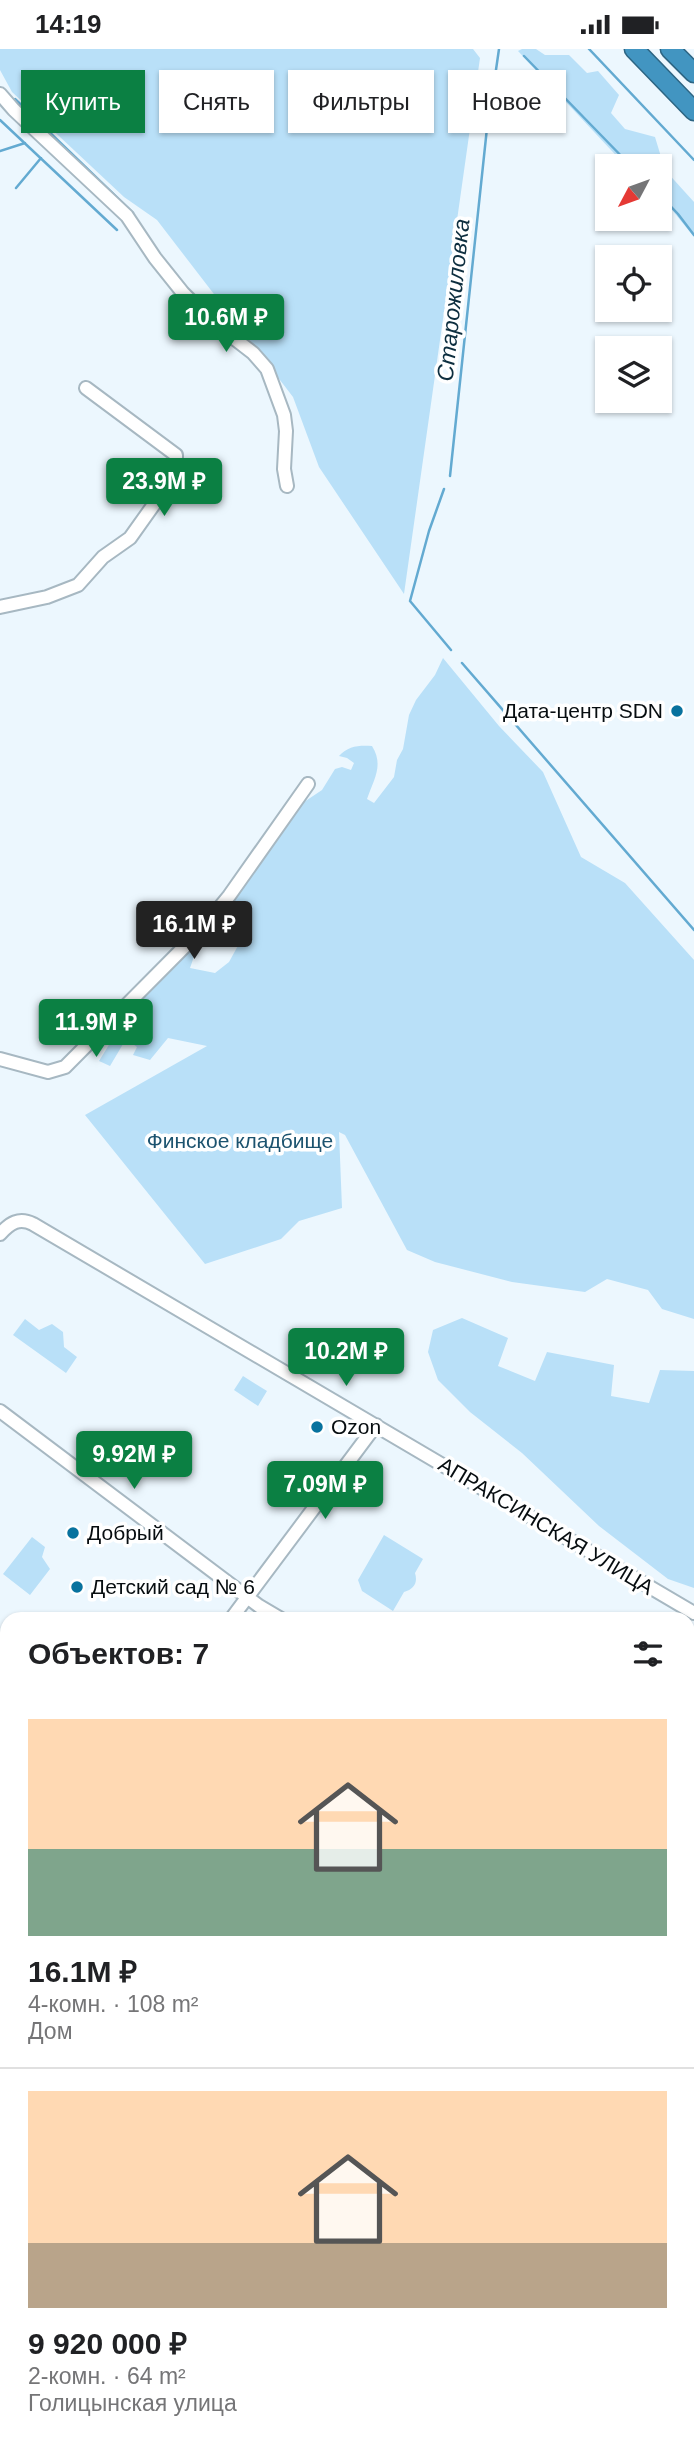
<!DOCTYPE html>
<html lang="ru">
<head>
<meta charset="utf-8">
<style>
  :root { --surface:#fff; --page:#f6f6f6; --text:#202124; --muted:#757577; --line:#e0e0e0; --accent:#0b8043 }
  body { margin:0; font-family:Arial,sans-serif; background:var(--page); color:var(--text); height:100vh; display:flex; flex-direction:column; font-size:26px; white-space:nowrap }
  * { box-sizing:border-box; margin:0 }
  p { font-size:23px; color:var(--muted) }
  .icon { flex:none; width:38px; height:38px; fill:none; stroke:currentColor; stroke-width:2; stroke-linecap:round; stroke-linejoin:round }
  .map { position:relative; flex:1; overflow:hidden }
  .details { position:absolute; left:0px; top:1563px; width:695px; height:842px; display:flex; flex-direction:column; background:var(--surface); border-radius:21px 21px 0 0; box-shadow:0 2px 5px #0004 }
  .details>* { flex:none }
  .top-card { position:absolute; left:21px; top:21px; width:653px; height:63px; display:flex; gap:14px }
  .needle { width:46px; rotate:229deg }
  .tools { position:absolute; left:595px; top:105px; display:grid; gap:14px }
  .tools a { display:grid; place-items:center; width:77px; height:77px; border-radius:0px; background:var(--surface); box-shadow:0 2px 5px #0004; font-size:35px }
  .price { position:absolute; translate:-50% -60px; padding:0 16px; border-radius:7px; background:var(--accent); color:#fff; font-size:23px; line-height:46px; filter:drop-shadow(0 2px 4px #0008) }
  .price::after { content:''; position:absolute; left:50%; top:42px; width:21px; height:16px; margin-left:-10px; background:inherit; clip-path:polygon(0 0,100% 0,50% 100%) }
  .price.selected { background:#222; color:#fff }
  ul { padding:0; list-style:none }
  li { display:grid; align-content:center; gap:14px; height:371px; padding:0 28px }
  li+li { border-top:2px solid var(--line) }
  li span { display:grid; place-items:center; height:217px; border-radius:0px; color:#555 }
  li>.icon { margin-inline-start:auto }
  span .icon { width:126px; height:126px; fill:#fffc; stroke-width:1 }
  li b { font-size:30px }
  h2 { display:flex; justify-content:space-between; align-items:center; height:84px; padding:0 28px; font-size:30px }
  .pill { padding:0 24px; border-radius:0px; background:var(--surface); box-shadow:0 2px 5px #0004; font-size:24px; line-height:63px }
  .pill.selected { background:var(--accent); color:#fff }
  .status { display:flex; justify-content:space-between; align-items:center; height:49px; padding:0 35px; background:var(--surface); direction:ltr }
  .status svg { height:19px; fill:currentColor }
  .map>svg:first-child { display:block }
  .green { fill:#b9e0f8 }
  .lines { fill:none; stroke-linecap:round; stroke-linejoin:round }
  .stream { stroke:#63aad1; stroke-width:2.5 }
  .minor-casing { stroke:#a7b8c2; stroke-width:16 }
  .major-casing { stroke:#2d6583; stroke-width:19 }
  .highway-casing { stroke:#2d6583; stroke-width:21 }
  .minor { stroke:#fff; stroke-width:12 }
  .major { stroke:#8ebfda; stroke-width:16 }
  .highway { stroke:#4295c1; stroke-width:18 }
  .poi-dot { fill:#08729e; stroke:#fff; stroke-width:2.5 }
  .labels { text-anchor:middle; stroke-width:7; stroke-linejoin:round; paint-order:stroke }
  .poi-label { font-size:21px; fill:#070d10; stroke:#fff; text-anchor:start }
  .park-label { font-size:21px; fill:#1c536f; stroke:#fff }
  .street-label { font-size:21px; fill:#070d10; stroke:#fff }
  .water-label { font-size:23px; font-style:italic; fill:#0d2e3f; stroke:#fff }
</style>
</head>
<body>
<div class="status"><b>14:19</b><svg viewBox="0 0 49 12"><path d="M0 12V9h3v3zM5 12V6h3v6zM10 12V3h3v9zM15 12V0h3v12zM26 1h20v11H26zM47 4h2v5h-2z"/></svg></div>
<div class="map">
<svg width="694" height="2404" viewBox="0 0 694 2404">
  <rect width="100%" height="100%" fill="#ecf7fe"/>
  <path class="green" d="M0 0H473L480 9 404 545 319 418 293 348 157 171 124 148 12 43 0 21Z
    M522 0H536L545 6H569L587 24 598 22 619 46 611 64 625 80 655 88 665 121 694 153V188L660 146V117H626L518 2Z
    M443 609 499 677 543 723 581 808 625 834 694 911V1270L662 1260 648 1241 607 1230 585 1243 512 1233 435 1213 407 1201 345 1086 339 1083 342 1159 299 1172 281 1190 205 1215 85 1066 207 997 168 989 150 1011 133 1006 137 998 126 990 110 1017 99 1012 134 955 193 897 197 899 190 919 215 924 229 913 240 893 224 878 214 882 207 881 301 755 322 741 335 720 342 718 351 721 354 714 347 709 339 707C348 697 359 696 372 697 384 716 374 730 367 750L374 754 394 728 397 711 403 700 409 666 416 651 435 626Z
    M462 1269 508 1289 498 1317 535 1332 547 1303 614 1316 611 1347 649 1354 660 1321 694 1322V1539L668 1530 599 1477 522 1404 470 1363 438 1331 428 1303 433 1281Z
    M25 1270 39 1281 52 1275 63 1283 64 1298 77 1308 66 1324 13 1286Z
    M243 1327 267 1342 258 1357 234 1341Z
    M384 1486 423 1510 415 1524C418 1534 414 1540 404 1543L393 1562 362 1542 358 1531Z
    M32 1488 45 1498 42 1508 50 1520 30 1546 3 1525Z
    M7 2210V2398H387L399 2404H0V2211Z"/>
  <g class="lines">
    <path class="stream" d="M589 0 694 111
      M524 7 631 117
      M15 50 133 164
      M489 69 499 0
      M0 71 117 181
      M0 102 25 94
      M16 139 41 109
      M660 146 678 165 694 186
      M450 427 487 79
      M444 440 429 482 410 552 451 601
      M462 614 694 881
      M0 2399 1 2404"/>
    <g class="minor-casing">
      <path id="minor" d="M0 45 14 61 127 167 155 209 183 244 209 270 253 304 267 320 284 366 286 382 284 420 287 437
        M0 558 47 548 78 536 103 508 130 489 162 444 176 421V406L86 339
        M0 1010 48 1023 65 1018 201 881 229 847 308 735
        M0 1185C10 1174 19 1168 33 1175L694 1564
        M0 1362 259 1557 281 1570
        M231 1570 376 1376
        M688 1593 694 1586
        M0 1866 7 1857
        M688 2012 694 2009"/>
    </g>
    <g class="major-casing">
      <path id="major" d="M0 2057 7 2080
        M0 2180H7
        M426 2398 438 2404"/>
    </g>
    <g class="highway-casing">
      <path id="highway" d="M634 0 694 62
        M670 0 694 24"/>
    </g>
    <use href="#minor" class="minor"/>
    <use href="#major" class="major"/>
    <use href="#highway" class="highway"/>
  </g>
  <g class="poi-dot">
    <circle cx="677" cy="662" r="7"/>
    <circle cx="317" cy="1378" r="7"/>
    <circle cx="73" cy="1484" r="7"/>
    <circle cx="77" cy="1538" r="7"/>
  </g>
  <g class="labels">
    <g class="poi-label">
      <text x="663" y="669" text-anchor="end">Дата-центр SDN</text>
      <text x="331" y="1385">Ozon</text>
      <text x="87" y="1491">Добрый</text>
      <text x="91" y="1545">Детский сад № 6</text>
    </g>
    <g class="park-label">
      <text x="240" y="1099">Финское кладбище</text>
    </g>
    <g class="street-label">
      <text transform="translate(546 1477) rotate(31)" y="7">АПРАКСИНСКАЯ УЛИЦА</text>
    </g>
    <g class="water-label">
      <text transform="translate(453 251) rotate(-84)" y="8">Старожиловка</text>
    </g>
  </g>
</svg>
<div class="tools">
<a><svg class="needle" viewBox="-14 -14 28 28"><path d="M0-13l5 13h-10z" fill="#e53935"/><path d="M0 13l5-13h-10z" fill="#757577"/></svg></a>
<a><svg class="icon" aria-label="locate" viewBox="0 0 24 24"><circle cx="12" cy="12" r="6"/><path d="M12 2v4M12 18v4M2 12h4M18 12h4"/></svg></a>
<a><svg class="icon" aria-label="layers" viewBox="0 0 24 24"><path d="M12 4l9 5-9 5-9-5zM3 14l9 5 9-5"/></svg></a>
</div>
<b class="price" style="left:226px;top:305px">10.6M ₽</b>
<b class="price" style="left:164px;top:469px">23.9M ₽</b>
<b class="price selected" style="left:194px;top:912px">16.1M ₽</b>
<b class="price" style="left:96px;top:1010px">11.9M ₽</b>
<b class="price" style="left:346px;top:1339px">10.2M ₽</b>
<b class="price" style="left:134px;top:1442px">9.92M ₽</b>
<b class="price" style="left:325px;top:1472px">7.09M ₽</b>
<div class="top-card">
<a class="pill selected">Купить</a>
<a class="pill">Снять</a>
<a class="pill">Фильтры</a>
<a class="pill">Новое</a>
</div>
<section class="details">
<h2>Объектов: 7<svg class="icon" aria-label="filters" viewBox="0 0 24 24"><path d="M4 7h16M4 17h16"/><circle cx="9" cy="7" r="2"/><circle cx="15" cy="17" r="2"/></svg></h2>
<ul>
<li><span style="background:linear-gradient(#ffd9b3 60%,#7fa58c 0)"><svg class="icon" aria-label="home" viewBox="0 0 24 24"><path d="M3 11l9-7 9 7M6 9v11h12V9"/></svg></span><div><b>16.1M ₽</b><p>4-комн. · 108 m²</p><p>Дом</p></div></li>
<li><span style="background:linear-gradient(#ffd9b3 70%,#b9a48a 0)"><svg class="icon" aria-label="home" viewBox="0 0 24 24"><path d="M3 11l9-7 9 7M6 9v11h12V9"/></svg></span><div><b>9 920 000 ₽</b><p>2-комн. · 64 m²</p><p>Голицынская улица</p></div></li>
</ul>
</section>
</div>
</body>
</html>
